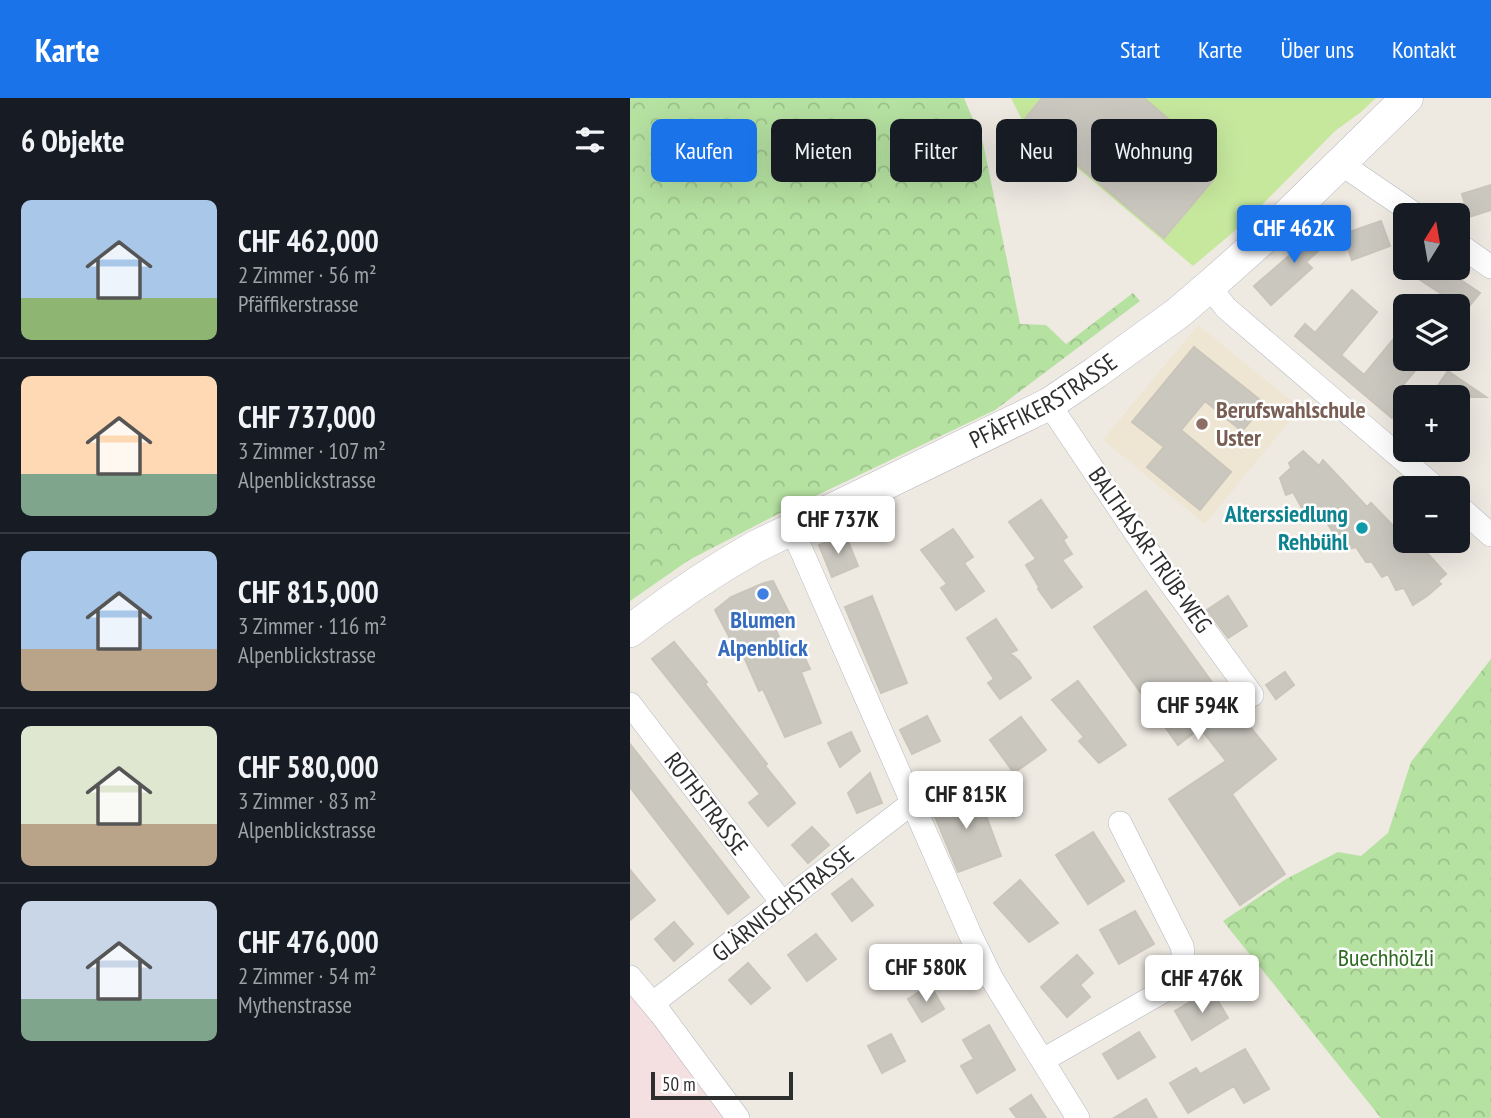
<!DOCTYPE html>
<html lang="de">
<head>
<meta charset="utf-8">
<style>
  :root { --surface:#171b24; --page:#20242c; --text:#f1f3f6; --muted:#9ea1a6; --line:#363941; --accent:#1a73e8 }
  body { margin:0; font-family:"PT Sans Narrow",sans-serif; background:var(--page); color:var(--text); height:100vh; display:flex; flex-direction:column; font-size:26px; white-space:nowrap }
  * { box-sizing:border-box; margin:0 }
  p { font-size:23px; color:var(--muted) }
  .icon { flex:none; width:38px; height:38px; fill:none; stroke:currentColor; stroke-width:2; stroke-linecap:round; stroke-linejoin:round }
  .map { position:relative; flex:1; overflow:hidden }
  .panel { display:flex; flex-direction:column; background:var(--surface); width:630px }
  .panel>* { flex:none }
  .guide { position:absolute; left:21px; top:21px; width:665px; height:63px; display:flex; gap:14px }
  .needle { width:46px; rotate:11deg }
  .buttons { position:absolute; left:763px; top:105px; display:grid; gap:14px }
  .buttons a { display:grid; place-items:center; width:77px; height:77px; border-radius:10px; background:var(--surface); box-shadow:0 7px 28px #0002; font-size:35px }
  .scale { position:absolute; left:21px; bottom:18px; width:142px; box-sizing:border-box; padding-left:7px; border:4px solid #2e2e2e; border-top:0; font-size:19px; line-height:24px; white-space:nowrap; color:#2e2e2e; -webkit-text-stroke:5px #fff; paint-order:stroke }
  .price { position:absolute; translate:-50% -60px; padding:0 16px; border-radius:7px; background:#fff; color:#222; font-size:23px; line-height:46px; filter:drop-shadow(0 2px 4px #0008) }
  .price::after { content:''; position:absolute; left:50%; top:42px; width:21px; height:16px; margin-left:-10px; background:inherit; clip-path:polygon(0 0,100% 0,50% 100%) }
  .price.current { background:var(--accent); color:#fff }
  ul { padding:0; list-style:none }
  li { display:flex; align-items:center; gap:21px; height:175px; padding:0 21px }
  li+li { border-top:2px solid var(--line) }
  li span { display:grid; place-items:center; flex:none; width:196px; height:140px; border-radius:10px; color:#555 }
  li>.icon { margin-inline-start:auto }
  span .icon { width:84px; height:84px; fill:#fffc; stroke-width:1 }
  li b { font-size:30px }
  h2 { display:flex; justify-content:space-between; align-items:center; height:84px; padding:0 21px; font-size:30px }
  .pill { padding:0 24px; border-radius:10px; background:var(--surface); box-shadow:0 7px 28px #0002; font-size:24px; line-height:63px }
  .pill.current { background:var(--accent); color:#fff }
  header { display:flex; align-items:center; gap:42px; box-sizing:border-box; height:98px; padding:0 35px; background:var(--accent); color:#fff }
  header strong { font-size:33px }
  nav { display:flex; gap:38px; margin-inline-start:auto; font-size:24px }
  main { display:flex; flex:1; min-height:0 }
  .map>svg:first-child { display:block }
  .education { fill:#eee6d2 }
  .medical { fill:#f4e0e0 }
  .forest { fill:url(#forest-crowns) }
  .pitch { fill:#c6e89d }
  .water { fill:url(#water-ripples) }
  .building { fill:#cac7bf; stroke:#cac5ba; stroke-width:2 }
  .lines { fill:none; stroke-linecap:round; stroke-linejoin:round }
  .minor-casing { stroke:#b4b7c0; stroke-width:24 }
  .secondary-casing { stroke:#b4b7c0; stroke-width:33 }
  .minor { stroke:#fff; stroke-width:23 }
  .secondary { stroke:#fff; stroke-width:32 }
  .education-dot { fill:#8d6e63; stroke:#fff; stroke-width:2.5 }
  .culture-dot { fill:#0f9aa8; stroke:#fff; stroke-width:2.5 }
  .shop-dot { fill:#3f7fe0; stroke:#fff; stroke-width:2.5 }
  .labels { text-anchor:middle; stroke-width:5; stroke-linejoin:round; paint-order:stroke }
  .street-label { font-size:24px; fill:#2e2e2e; stroke:#fff }
  .education-label { font-size:24px; font-weight:bold; fill:#785e54; stroke:#fff; text-anchor:start }
  .culture-label { font-size:24px; font-weight:bold; fill:#0d838f; stroke:#fff; text-anchor:end }
  .shop-label { font-size:24px; font-weight:bold; fill:#366cbe; stroke:#fff }
  .park-label { font-size:24px; fill:#2c6a1f; stroke:#fff }
</style>
</head>
<body>
<header>
<strong>Karte</strong>
<nav><a>Start</a><a>Karte</a><a>Über uns</a><a>Kontakt</a></nav>
</header>
<main>
<section class="panel">
<h2>6 Objekte<svg class="icon" aria-label="filters" viewBox="0 0 24 24"><path d="M4 7h16M4 17h16"/><circle cx="9" cy="7" r="2"/><circle cx="15" cy="17" r="2"/></svg></h2>
<ul>
<li><span style="background:linear-gradient(#a9c7e8 70%,#8fb573 0)"><svg class="icon" aria-label="home" viewBox="0 0 24 24"><path d="M3 11l9-7 9 7M6 9v11h12V9"/></svg></span><div><b>CHF 462,000</b><p>2 Zimmer · 56 m²</p><p>Pfäffikerstrasse</p></div></li>
<li><span style="background:linear-gradient(#ffd9b3 70%,#7fa58c 0)"><svg class="icon" aria-label="home" viewBox="0 0 24 24"><path d="M3 11l9-7 9 7M6 9v11h12V9"/></svg></span><div><b>CHF 737,000</b><p>3 Zimmer · 107 m²</p><p>Alpenblickstrasse</p></div></li>
<li><span style="background:linear-gradient(#a9c7e8 70%,#b9a48a 0)"><svg class="icon" aria-label="home" viewBox="0 0 24 24"><path d="M3 11l9-7 9 7M6 9v11h12V9"/></svg></span><div><b>CHF 815,000</b><p>3 Zimmer · 116 m²</p><p>Alpenblickstrasse</p></div></li>
<li><span style="background:linear-gradient(#dfe7d0 70%,#b9a48a 0)"><svg class="icon" aria-label="home" viewBox="0 0 24 24"><path d="M3 11l9-7 9 7M6 9v11h12V9"/></svg></span><div><b>CHF 580,000</b><p>3 Zimmer · 83 m²</p><p>Alpenblickstrasse</p></div></li>
<li><span style="background:linear-gradient(#c9d6e8 70%,#7fa58c 0)"><svg class="icon" aria-label="home" viewBox="0 0 24 24"><path d="M3 11l9-7 9 7M6 9v11h12V9"/></svg></span><div><b>CHF 476,000</b><p>2 Zimmer · 54 m²</p><p>Mythenstrasse</p></div></li>
</ul>
</section>
<div class="map">
<svg width="861" height="1020" viewBox="0 0 861 1020">
  <defs>
    <pattern id="forest-crowns" width="20" height="18" patternUnits="userSpaceOnUse" patternTransform="scale(1.75)"><rect width="20" height="18" fill="#b5e1a1"/><path d="M2 6a3 3 0 1 1 6 0M12 15a3 3 0 1 1 6 0" fill="none" stroke="#9cc18b"/></pattern>
    <pattern id="water-ripples" width="26" height="14" patternUnits="userSpaceOnUse" patternTransform="scale(1.75)"><rect width="26" height="14" fill="#7ac9ea"/><path d="M2 4q2-2 4 0t4 0M15 11q2-2 4 0t4 0" fill="none" stroke="#64a4be"/></pattern>
  </defs>
  <rect width="100%" height="100%" fill="#eee9e1"/>
  <path class="education" d="M568 227 670 310 575 426 473 342Z"/>
  <path class="medical" d="M0 897 51 958 100 1020H0Z"/>
  <path class="forest" d="M0 0H334L353 45 390 226 416 227 436 246 503 195 510 203 365 312 154 413 59 462 0 503Z
    M861 561V1020H751L593 823 656 781 708 754 731 758 758 735 781 664Z"/>
  <path class="pitch" d="M381 0H746L731 14 705 33 614 125 563 168 393 24Z"/>
  <path class="water" d="M384 695 393 716 383 720 373 699Z"/>
  <path class="building" d="M412 0H514L551 32 559 22 575 35 566 46 586 63 575 75 583 82 534 140 394 22Z
    M861 87V112L839 119 832 96Z
    M694 122 707 136 676 164 682 170 641 207 624 188 682 138 680 136Z
    M751 123 760 148 722 162 713 136Z
    M772 170H826L822 176 850 195 836 212Z
    M722 192 747 214 711 257 734 277 775 227V261H795L762 300 772 308 762 320 665 238 675 226 685 235Z
    M564 249 635 306 612 333 575 303 551 332 601 374 570 412 517 369 534 349 502 324Z
    M818 273 828 280 856 299H840L828 317V299H800Z
    M673 353 689 368 693 362 737 409 741 405 775 440V443H777L783 449 789 446 816 476 808 483 811 486 797 498 783 507 774 490 766 492 758 476 752 479 742 464H736L726 449 719 451 712 435 705 437 695 422 688 425 677 408 672 410 663 394 656 397 650 380 661 370 659 365Z
    M411 402 437 439 433 442 442 456 432 462 452 489 422 510 408 491 409 489 396 467 406 461 379 424Z
    M323 431 343 459 334 465 354 493 326 512 311 490 317 486 291 452Z
    M215 436 228 468 202 479 189 447Z
    M143 483 162 521 144 528 159 561 173 556 180 571 171 574 191 625 155 639 133 591 129 593 107 543 103 546 85 512 101 499 134 485Z
    M516 493 610 623 613 620 646 661 602 696 655 776 610 807 539 701 596 663 570 630 548 647 464 529Z
    M242 498 277 585 251 595 215 509Z
    M598 498 617 528 598 540 577 512Z
    M366 521 387 552 380 555 389 563 401 580 370 601 358 585 364 581 337 540Z
    M44 544 77 584 75 586 137 666 135 668 165 705 138 728 119 705 130 696 22 561Z
    M655 574 664 587 646 601 636 587Z
    M448 583 496 647 469 665 449 643 454 639 422 602Z
    M297 618 310 643 282 656 270 632Z
    M391 619 416 652 384 675 360 642Z
    M221 634 230 653 210 669 198 645Z
    M0 646 119 799 98 816 0 689Z
    M240 675 252 705 227 715 218 695Z
    M346 691 371 758 328 774 301 709Z
    M182 729 199 747 178 765 162 747Z
    M463 734 494 783 458 806 426 757Z
    M0 772 25 802 0 822Z
    M222 781 243 807 222 823 202 796Z
    M390 782 428 825 399 844 364 805Z
    M505 813 524 846 489 866 470 832Z
    M44 824 63 846 44 863 25 841Z
    M186 836 206 861 177 883 158 857Z
    M447 857 463 875 450 887 460 899 437 919 411 889Z
    M118 865 140 890 121 906 99 882Z
    M300 887 314 911 292 924 278 901Z
    M581 891 598 920 562 942 545 913Z
    M359 927 385 972 347 995 331 968 344 961 333 942Z
    M509 934 525 959 488 981 473 956Z
    M261 936 275 963 252 975 238 948Z
    M615 951 639 991 614 1005 604 988 558 1015 540 985 566 970 570 976Z
    M401 997 416 1020H387L380 1011Z
    M516 1001 527 1020H484Z"/>
  <g class="lines">
    <g class="minor-casing">
      <path id="minor" d="M710 65 786 117
        M828 146 861 169
        M579 188 596 210 806 390
        M419 306 528 468 622 597
        M828 408 861 437
        M162 431 340 836 362 881 448 1020
        M0 606 153 806
        M0 879 31 916 108 1020
        M23 905 282 705
        M413 962 544 887C552 873 555 864 552 848L490 725"/>
    </g>
    <g class="secondary-casing">
      <g id="secondary">
        <path id="s1" d="M0 533C40 502 81 474 125 449L419 306 465 275 548 215 583 185 637 137 777 0"/>
      </g>
    </g>
    <use href="#minor" class="minor"/>
    <use href="#secondary" class="secondary"/>
  </g>
  <circle class="education-dot" cx="572" cy="326" r="7"/>
  <circle class="culture-dot" cx="732" cy="430" r="7"/>
  <circle class="shop-dot" cx="133" cy="496" r="7"/>
  <g class="labels">
    <g class="street-label">
      <text dy="8" stroke="none"><textPath href="#s1" startOffset="474">PFÄFFIKERSTRASSE</textPath></text>
      <text transform="translate(520 452) rotate(55)" y="8">BALTHASAR-TRÜB-WEG</text>
      <text transform="translate(76 706) rotate(53)" y="8">ROTHSTRASSE</text>
      <text transform="translate(153 806) rotate(-38)" y="8">GLÄRNISCHSTRASSE</text>
    </g>
    <g class="education-label">
      <text x="586" y="320">Berufswahlschule<tspan x="586" dy="28">Uster</tspan></text>
    </g>
    <g class="culture-label">
      <text x="718" y="424">Alterssiedlung<tspan x="718" dy="28">Rehbühl</tspan></text>
    </g>
    <g class="shop-label">
      <text x="133" y="530">Blumen<tspan x="133" dy="28">Alpenblick</tspan></text>
    </g>
    <g class="park-label">
      <text x="756" y="868">Buechhölzli</text>
    </g>
  </g>
</svg>
<div class="buttons">
<a><svg class="needle" viewBox="-14 -14 28 28"><path d="M0-13l5 13h-10z" fill="#e53935"/><path d="M0 13l5-13h-10z" fill="#9ea1a6"/></svg></a>
<a><svg class="icon" aria-label="layers" viewBox="0 0 24 24"><path d="M12 4l9 5-9 5-9-5zM3 14l9 5 9-5"/></svg></a>
<a>+</a>
<a>−</a>
</div>
<div class="scale">50 m</div>
<b class="price current" style="left:664px;top:167px">CHF 462K</b>
<b class="price" style="left:208px;top:458px">CHF 737K</b>
<b class="price" style="left:568px;top:644px">CHF 594K</b>
<b class="price" style="left:336px;top:733px">CHF 815K</b>
<b class="price" style="left:296px;top:906px">CHF 580K</b>
<b class="price" style="left:572px;top:917px">CHF 476K</b>
<div class="guide">
<a class="pill current">Kaufen</a>
<a class="pill">Mieten</a>
<a class="pill">Filter</a>
<a class="pill">Neu</a>
<a class="pill">Wohnung</a>
</div>
</div>
</main>
</body>
</html>
